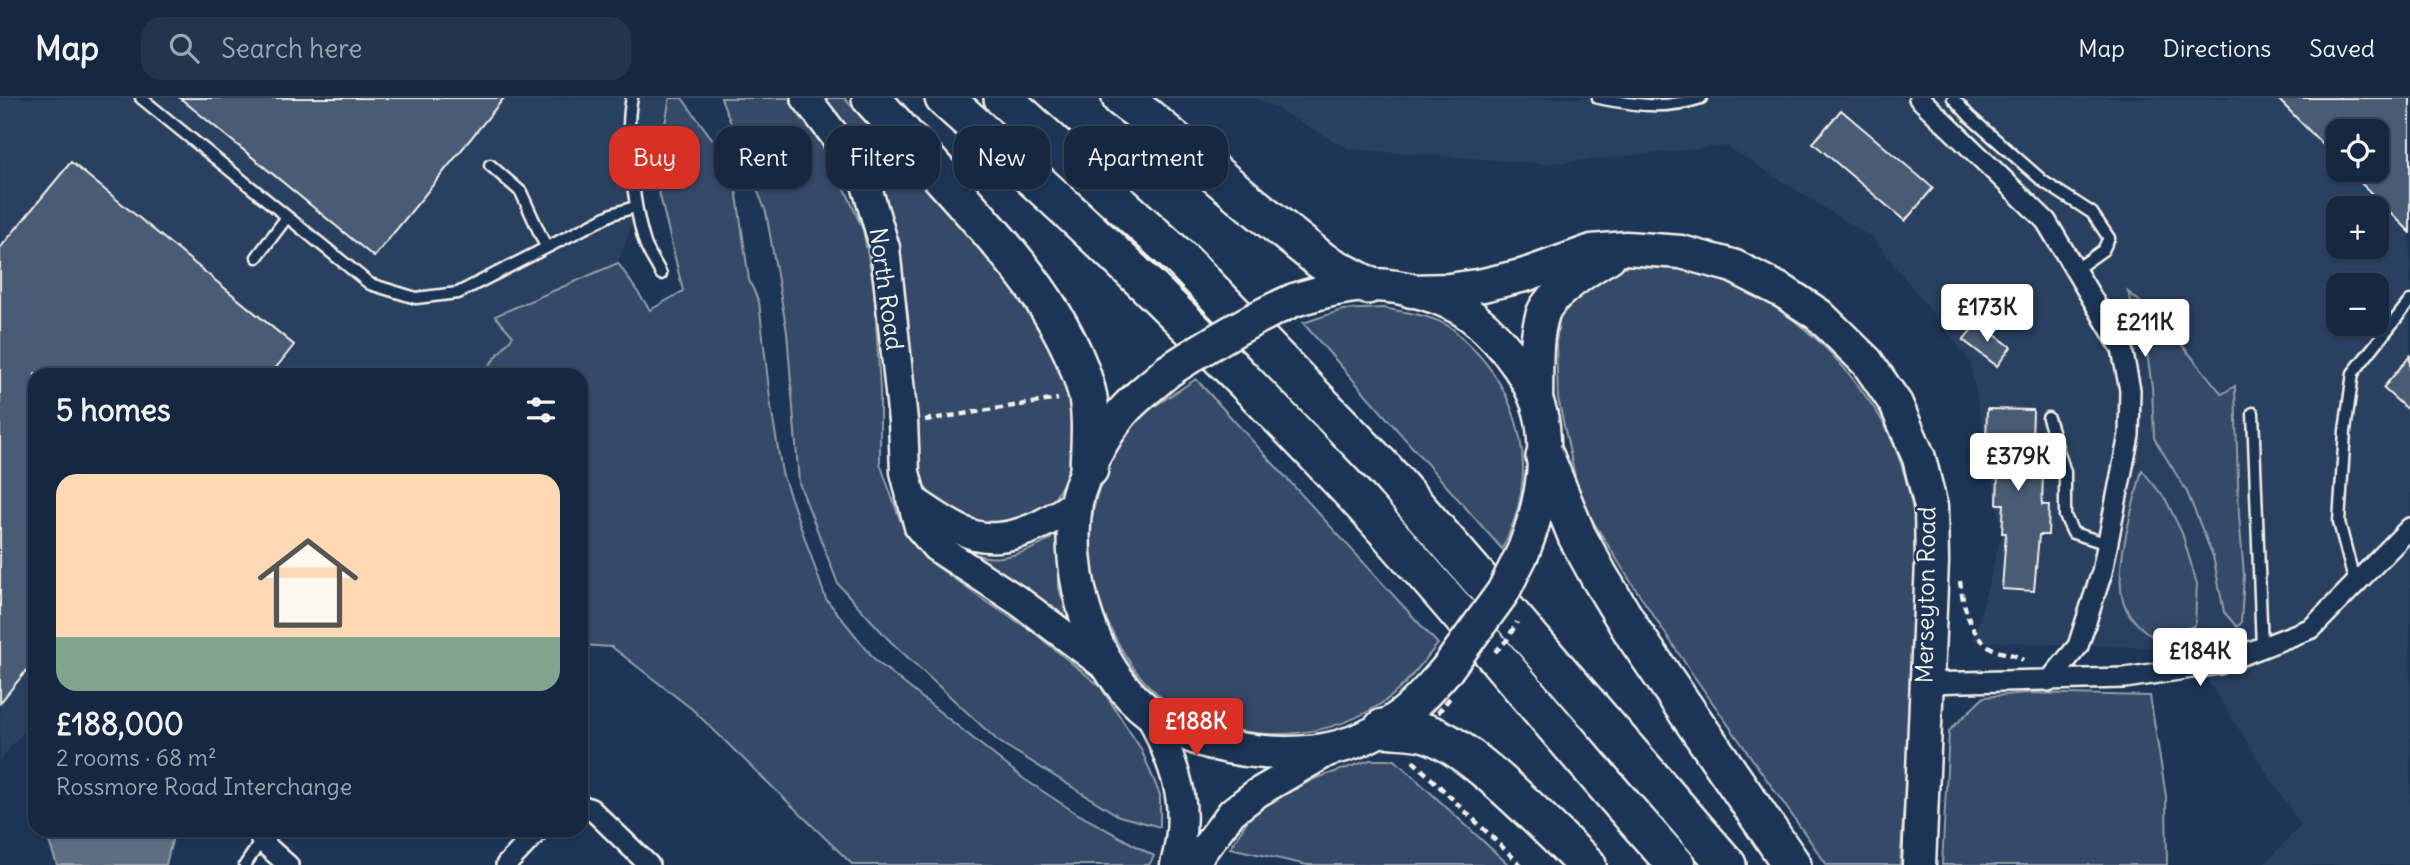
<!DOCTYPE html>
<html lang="en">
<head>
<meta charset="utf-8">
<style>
  :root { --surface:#162841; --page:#23344c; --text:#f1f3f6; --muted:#9ea6b1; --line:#35445a; --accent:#d93025 }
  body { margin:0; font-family:Delius,sans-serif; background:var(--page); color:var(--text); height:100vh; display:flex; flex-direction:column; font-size:26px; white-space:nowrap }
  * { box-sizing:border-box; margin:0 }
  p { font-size:23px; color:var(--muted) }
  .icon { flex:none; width:38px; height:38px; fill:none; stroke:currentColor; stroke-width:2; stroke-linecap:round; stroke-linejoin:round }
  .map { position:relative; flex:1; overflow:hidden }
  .drawer { position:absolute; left:28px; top:270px; width:560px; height:469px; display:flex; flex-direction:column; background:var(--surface); border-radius:21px; box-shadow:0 2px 5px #0004,0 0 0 2px var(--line) }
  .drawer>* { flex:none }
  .guide { position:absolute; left:609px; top:28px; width:665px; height:63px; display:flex; gap:14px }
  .controls { position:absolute; left:2326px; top:21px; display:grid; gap:14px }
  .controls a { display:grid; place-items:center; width:63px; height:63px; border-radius:14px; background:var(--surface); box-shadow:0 2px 5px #0004,0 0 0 2px var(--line); font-size:35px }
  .price { position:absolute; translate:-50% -60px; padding:0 16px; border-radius:7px; background:#fff; color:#222; font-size:23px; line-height:46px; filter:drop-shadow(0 2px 4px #0008) }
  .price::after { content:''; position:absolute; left:50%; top:42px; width:21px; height:16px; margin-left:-10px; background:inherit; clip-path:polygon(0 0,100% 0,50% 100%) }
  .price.current { background:var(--accent); color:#fff }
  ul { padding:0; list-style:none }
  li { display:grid; align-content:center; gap:14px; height:371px; padding:0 28px }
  li span { display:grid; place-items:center; height:217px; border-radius:21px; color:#555 }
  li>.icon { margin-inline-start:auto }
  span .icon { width:126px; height:126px; fill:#fffc; stroke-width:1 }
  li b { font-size:30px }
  h2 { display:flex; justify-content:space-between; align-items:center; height:84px; padding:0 28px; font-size:30px }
  .chip { padding:0 24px; border-radius:21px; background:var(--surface); box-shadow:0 2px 5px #0004,0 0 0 2px var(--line); font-size:24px; line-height:63px }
  .chip.current { background:var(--accent); color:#fff }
  header { display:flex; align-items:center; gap:42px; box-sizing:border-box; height:98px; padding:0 35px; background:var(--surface); border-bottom:2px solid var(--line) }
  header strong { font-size:33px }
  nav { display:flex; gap:38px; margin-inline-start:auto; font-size:24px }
  .search { width:490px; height:63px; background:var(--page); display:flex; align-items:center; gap:18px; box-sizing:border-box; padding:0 24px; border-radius:21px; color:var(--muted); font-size:26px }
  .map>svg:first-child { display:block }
  .built { fill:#2a4060; fill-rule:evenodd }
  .green { fill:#354a67; stroke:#949ea8; stroke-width:2 }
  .water { fill:#5e6d82; stroke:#9aa2ab; stroke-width:2 }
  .building { fill:#485b74; stroke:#f4f1e8; stroke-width:2 }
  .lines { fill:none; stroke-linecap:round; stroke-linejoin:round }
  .lane-casing { stroke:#f4f1e8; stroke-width:15 }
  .street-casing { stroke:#f4f1e8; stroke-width:24 }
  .secondary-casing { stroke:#f4f1e8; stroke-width:33 }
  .primary-casing { stroke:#f4f1e8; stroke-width:37 }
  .highway-casing { stroke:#f4f1e8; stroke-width:42 }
  .path { stroke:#f4f1e8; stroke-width:4.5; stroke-dasharray:7 5; stroke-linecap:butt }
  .lane { stroke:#1d3557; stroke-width:10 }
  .street { stroke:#1d3557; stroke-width:19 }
  .secondary { stroke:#1d3557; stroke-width:28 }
  .primary { stroke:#1d3557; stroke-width:32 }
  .highway { stroke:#1d3557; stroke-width:37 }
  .primary-bridge-casing { stroke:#f4f1e8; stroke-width:37; stroke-linecap:butt }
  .path-bridge { stroke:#f4f1e8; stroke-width:4.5; stroke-dasharray:7 5; stroke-linecap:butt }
  .primary-bridge { stroke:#1d3557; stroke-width:32 }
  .labels { text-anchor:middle; stroke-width:5; stroke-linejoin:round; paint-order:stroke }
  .street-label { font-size:24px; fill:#f4f1e8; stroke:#1d3557 }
</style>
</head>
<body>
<header>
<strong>Map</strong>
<div class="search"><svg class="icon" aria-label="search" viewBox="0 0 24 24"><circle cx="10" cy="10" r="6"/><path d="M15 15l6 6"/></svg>Search here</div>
<nav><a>Map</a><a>Directions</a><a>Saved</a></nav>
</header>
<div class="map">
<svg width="2410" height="767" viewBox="0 0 2410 767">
  <rect width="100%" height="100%" fill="#1d3557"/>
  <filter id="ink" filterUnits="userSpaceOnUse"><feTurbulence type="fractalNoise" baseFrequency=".0143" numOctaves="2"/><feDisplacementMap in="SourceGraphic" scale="14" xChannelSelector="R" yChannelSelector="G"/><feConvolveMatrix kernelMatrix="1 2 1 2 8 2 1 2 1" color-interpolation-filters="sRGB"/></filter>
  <g filter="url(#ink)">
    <path class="built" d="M0 0H678L618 165 513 238 482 276H35V620L0 662Z
      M1257 0H2410V767H2263L2301 727 2187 551 1973 543 2002 435 1970 263 1873 140 1726 48 1547 66 1349 51ZM2338 33H2376V72H2338ZM2338 110H2376V149H2338ZM2338 187H2376V226H2338Z"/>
    <path class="green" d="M670 0H682L713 42 736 90 749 182 759 204 771 309 782 375 826 501 876 563 1024 681 1076 715 1154 758 1149 767H853L692 611 612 549 581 547V276H482L513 238 495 218 618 165 650 212 683 193 655 77Z
      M721 0H792L837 72 863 132 874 190 880 291V365L900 422 924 459 979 499 1032 533 1100 588 1141 651 1160 697V729L1119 718 998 643 890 543 838 486 799 385 787 234 766 114Z
      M824 0H844L970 137 1041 227 1072 275V370L1054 401 1041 411 1026 418 998 425 969 423 937 404 925 389 917 371 908 217 899 156 847 32Z
      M1640 166C1731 171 1806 217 1860 290 1868 302 1877 313 1884 326 1908 372 1918 424 1919 476L1900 767H1827L1691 574 1629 481 1586 412 1576 383 1558 300 1556 245 1560 215 1569 199 1614 171Z
      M2128 194C2165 222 2192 260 2222 296L2235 288 2239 417 2244 477 2241 525 2237 529 2224 514 2213 458 2187 394 2154 340 2152 289 2146 248Z
      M1383 210C1405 214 1431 217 1450 229 1456 233 1461 239 1466 244 1507 281 1530 339 1521 395 1518 415 1511 433 1502 451L1303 225 1342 212Z
      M1196 281 1438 546C1420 567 1403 592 1379 607 1346 628 1308 637 1269 636 1239 634 1208 629 1182 614 1153 597 1131 571 1116 541 1108 525 1100 510 1095 493 1079 443 1097 378 1125 336 1141 313 1173 297 1196 281Z
      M2142 372 2166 402 2182 435 2197 486 2195 527 2174 537 2154 540C2142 531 2131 522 2125 508 2111 476 2134 406 2142 372Z
      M1057 435 1059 490 1072 532 956 457 963 449C968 451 973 455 978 457 1000 465 1041 451 1057 435Z
      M2026 595 2150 598 2166 698 2167 767H1942L1949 633 1984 599Z
      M1370 662H1395L1509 767H1307L1230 750 1254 712 1314 681Z"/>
    <path class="water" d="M45 732H171L173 738 166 767H57Z"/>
    <path class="building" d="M180 0H504L374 159Z
      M2277 0H2410V134L2348 72H2376V33H2338V62Z
      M1841 12 1933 90 1905 123 1813 45Z
      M71 64 294 247 271 276H35V562L0 605V150Z
      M1978 224 2011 249 1997 268 1963 242Z
      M2410 258V314L2383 290Z
      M1987 311 2033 312 2032 343H2039L2038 375H2043L2042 407H2049L2048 437H2039L2034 493 2002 491 2006 435H2002L2004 406H1997L1998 377H1992L1993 346 1986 345Z"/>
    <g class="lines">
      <g class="lane-casing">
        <path id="lane" d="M141 0 370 186 416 200 458 195 612 116 635 109
          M632 0C624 33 634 109 644 142 647 154 656 165 661 176
          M1598 0C1635 7 1664 12 1701 0
          M1953 0 1970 19 2044 84 2092 115 2109 140 2103 152 2075 172
          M490 67 521 94 546 149
          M257 159 287 119
          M2253 315 2262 550
          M2048 320 2065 374V418L2073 435 2108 446
          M2355 486 2339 424 2345 333 2353 275 2410 203
          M245 767 261 743"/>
      </g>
      <g class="street-casing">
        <path id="street" d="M1919 0 2046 123 2122 251 2130 292 2129 337 2102 474 2078 548 2049 583
          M1925 585 2125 580 2219 566 2312 530 2410 430
          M581 707 591 711 649 767
          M270 732 261 743 288 767
          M506 767 539 732"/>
      </g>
      <g class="secondary-casing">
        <path id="secondary" d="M806 0 862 73 885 150 903 323 905 374 919 429 936 449 1020 504 1111 572
          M911 401C928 412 945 425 963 433 1002 451 1045 427 1076 405
          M1151 616C1175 673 1192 703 1175 767
          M1192 767 1232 714 1257 695 1329 653"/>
      </g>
      <g class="primary-casing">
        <path id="primary" d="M1411 193 1449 192 1483 187 1525 177 1592 153 1626 150 1681 154 1733 168 1784 194 1819 217 1867 264 1896 306 1919 360 1931 409 1932 464 1919 767
          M1294 202C1317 195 1342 188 1367 187 1400 186 1446 198 1473 219 1505 245 1538 287 1543 329 1548 374 1539 413 1523 454
          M1168 273C1153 287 1134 300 1121 316 1104 338 1081 378 1076 405 1065 477 1091 571 1151 616 1183 640 1225 651 1264 654 1308 658 1349 652 1386 628 1411 613 1428 592 1447 571
          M1536 302C1537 274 1534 242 1543 215 1550 196 1592 168 1609 159"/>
      </g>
      <g class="highway-casing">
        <path id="highway" d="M871 0C900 32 928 64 957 96 1009 154 1064 214 1086 291 1093 316 1090 345 1089 371
          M944 0C1087 126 1224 258 1354 397 1465 517 1566 646 1676 767
          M1003 0 1183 163 1385 372 1727 767
          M1121 0 1147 19 1251 106 1322 163 1367 187
          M1545 359 1577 438 1599 478 1634 536 1792 767
          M1383 630C1397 632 1413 631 1426 635 1473 649 1549 732 1587 767"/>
      </g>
      <path class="path" d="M925 322 1058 301
        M1960 483C1963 508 1971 542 1997 553 2006 556 2015 556 2023 562
        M1413 663 1521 767"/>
      <use href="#lane" class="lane"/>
      <use href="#street" class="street"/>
      <use href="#secondary" class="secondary"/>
      <use href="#primary" class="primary"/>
      <use href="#highway" class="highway"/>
      <g class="primary-bridge-casing">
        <path id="primary-bridge" d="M1168 273C1209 246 1249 222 1294 202
          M1447 571 1503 494 1523 454"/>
      </g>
      <path class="path-bridge" d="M1495 554 1507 542 1517 524
        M1438 615 1452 597"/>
      <use href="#primary-bridge" class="primary-bridge"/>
    </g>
  </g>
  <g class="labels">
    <g class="street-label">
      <text transform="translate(886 191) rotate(82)" y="8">North Road</text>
      <text transform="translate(1926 497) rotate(-89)" y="8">Merseyton Road</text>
    </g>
  </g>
</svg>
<div class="controls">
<a><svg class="icon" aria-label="locate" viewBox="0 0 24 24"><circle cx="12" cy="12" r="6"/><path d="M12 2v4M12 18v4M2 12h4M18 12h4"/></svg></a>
<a>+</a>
<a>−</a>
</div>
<b class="price" style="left:1987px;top:246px">£173K</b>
<b class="price" style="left:2145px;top:261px">£211K</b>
<b class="price" style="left:2018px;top:395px">£379K</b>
<b class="price" style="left:2200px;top:590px">£184K</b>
<b class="price current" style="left:1196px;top:660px">£188K</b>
<div class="guide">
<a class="chip current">Buy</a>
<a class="chip">Rent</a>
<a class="chip">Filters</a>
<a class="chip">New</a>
<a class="chip">Apartment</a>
</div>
<section class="drawer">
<h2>5 homes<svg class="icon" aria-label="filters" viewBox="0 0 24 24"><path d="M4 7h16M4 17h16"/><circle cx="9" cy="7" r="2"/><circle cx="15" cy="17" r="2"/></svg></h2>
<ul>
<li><span style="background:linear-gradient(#ffd9b3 75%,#7fa58c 0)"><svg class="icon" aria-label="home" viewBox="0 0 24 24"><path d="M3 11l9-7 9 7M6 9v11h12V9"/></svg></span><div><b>£188,000</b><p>2 rooms · 68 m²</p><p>Rossmore Road Interchange</p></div></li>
</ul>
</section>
</div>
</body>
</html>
